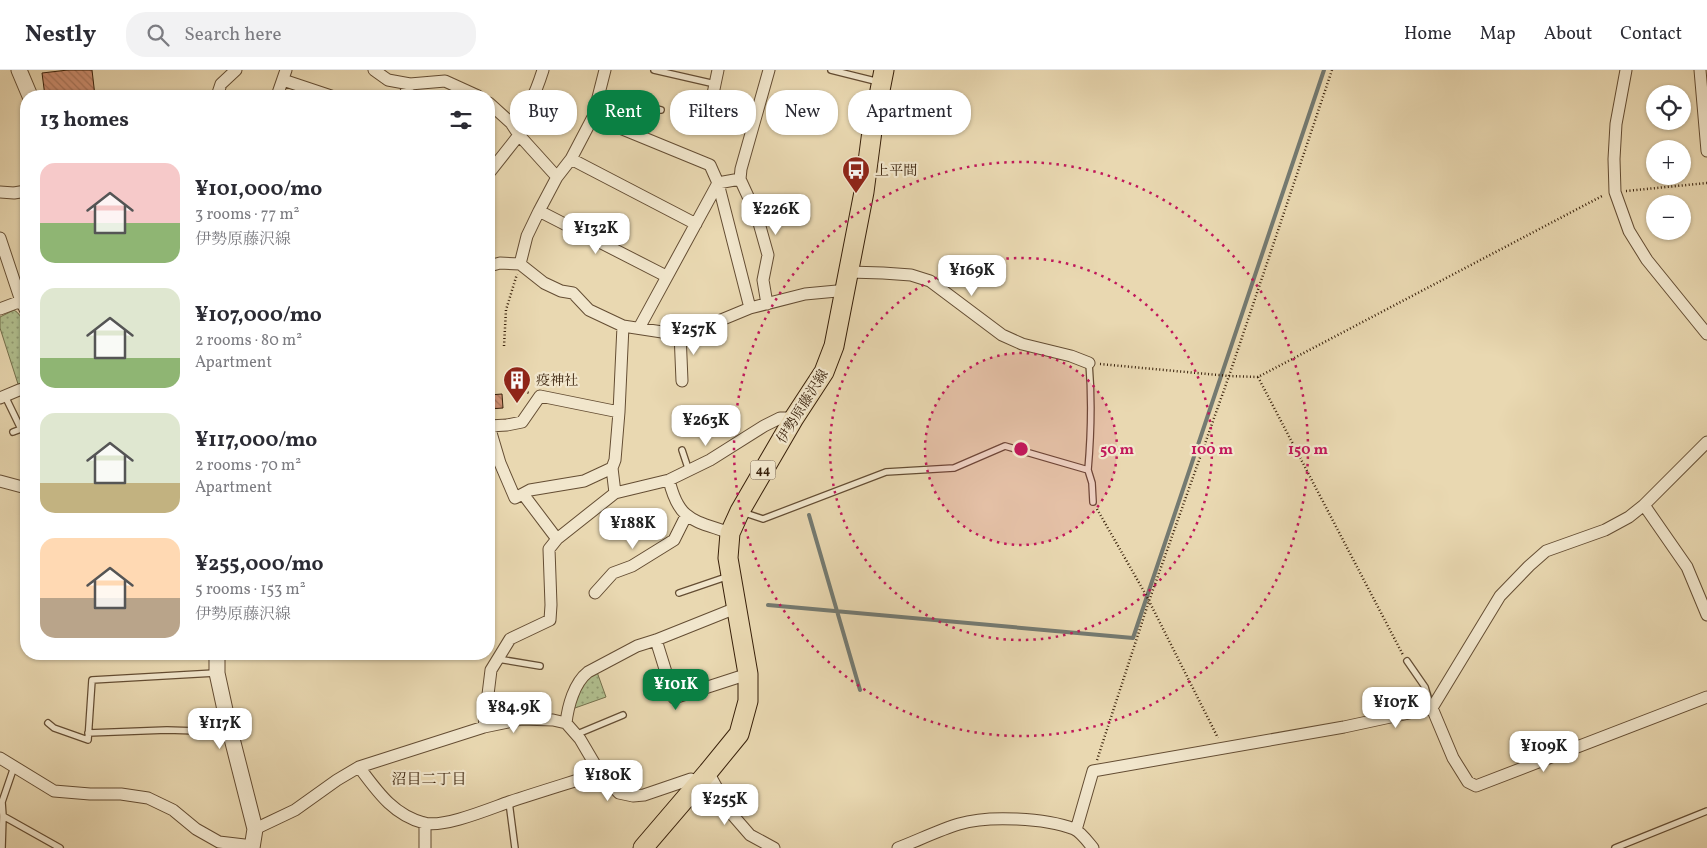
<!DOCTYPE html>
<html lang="en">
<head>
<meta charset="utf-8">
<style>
  :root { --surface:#fff; --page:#f2f2f3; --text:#2b2b33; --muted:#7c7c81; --line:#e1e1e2; --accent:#0b8043 }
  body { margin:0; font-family:Vollkorn,"Noto Serif JP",serif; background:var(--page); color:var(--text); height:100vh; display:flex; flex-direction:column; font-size:19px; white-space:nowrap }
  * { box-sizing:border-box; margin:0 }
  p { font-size:16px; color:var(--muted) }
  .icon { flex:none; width:28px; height:28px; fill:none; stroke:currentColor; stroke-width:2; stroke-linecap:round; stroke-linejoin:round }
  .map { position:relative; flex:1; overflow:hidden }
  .panel { position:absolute; left:20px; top:20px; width:475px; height:570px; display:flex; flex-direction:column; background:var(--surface); border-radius:20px; box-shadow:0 1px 4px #0004 }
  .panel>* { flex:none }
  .top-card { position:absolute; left:510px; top:20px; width:475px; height:45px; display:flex; gap:10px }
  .fabs { position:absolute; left:1646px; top:15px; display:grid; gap:10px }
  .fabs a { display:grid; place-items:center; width:45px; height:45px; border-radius:50%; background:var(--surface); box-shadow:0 1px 4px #0004; font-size:25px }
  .price { position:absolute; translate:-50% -42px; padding:0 11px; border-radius:10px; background:#fff; color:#222; font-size:16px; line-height:32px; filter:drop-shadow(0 1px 2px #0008) }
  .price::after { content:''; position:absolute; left:50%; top:30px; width:15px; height:11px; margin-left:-8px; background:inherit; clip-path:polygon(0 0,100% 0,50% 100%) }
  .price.active { background:var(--accent); color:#fff }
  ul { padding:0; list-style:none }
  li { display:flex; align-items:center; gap:15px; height:125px; padding:0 20px }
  li span { display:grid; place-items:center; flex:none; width:140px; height:100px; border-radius:15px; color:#555 }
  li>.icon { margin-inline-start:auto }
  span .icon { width:60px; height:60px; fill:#fffc; stroke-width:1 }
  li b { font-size:21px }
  h2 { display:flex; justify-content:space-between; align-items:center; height:60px; padding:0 20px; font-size:21px }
  .chip { padding:0 18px; border-radius:20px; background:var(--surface); box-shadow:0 1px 4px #0004; font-size:18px; line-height:45px }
  .chip.active { background:var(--accent); color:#fff }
  header { display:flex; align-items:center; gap:30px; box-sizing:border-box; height:70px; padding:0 25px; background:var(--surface); border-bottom:1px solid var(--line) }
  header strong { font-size:24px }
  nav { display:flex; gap:28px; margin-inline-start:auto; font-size:18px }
  .search { width:350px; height:45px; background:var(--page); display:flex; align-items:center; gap:12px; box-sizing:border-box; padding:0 18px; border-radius:20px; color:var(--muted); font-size:19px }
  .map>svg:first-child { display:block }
  .park { fill:url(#park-dots); stroke:#74704c }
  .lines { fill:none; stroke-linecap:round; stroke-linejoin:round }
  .stream { stroke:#747a71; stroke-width:4 }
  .building { fill:url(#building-back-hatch); stroke:#371f09 }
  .service-casing { stroke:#644d33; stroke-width:8 }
  .minor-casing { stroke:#644d33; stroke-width:13 }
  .tertiary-casing { stroke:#644d33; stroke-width:17 }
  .primary-casing { stroke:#371f09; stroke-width:21 }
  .path { stroke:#371f09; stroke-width:2.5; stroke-dasharray:1 2.5; stroke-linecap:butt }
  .service { stroke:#f1e6cc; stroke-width:5.5 }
  .minor { stroke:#f1e6cc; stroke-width:11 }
  .tertiary { stroke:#f1e6cc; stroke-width:15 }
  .primary { stroke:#e9d8b1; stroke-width:19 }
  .ring { fill:none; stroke:#c2185b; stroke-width:2.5; stroke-dasharray:2.5 5 }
  .labels { text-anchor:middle; stroke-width:4.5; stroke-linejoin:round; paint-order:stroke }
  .shield { fill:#f1e6cc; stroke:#6f5b44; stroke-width:1 }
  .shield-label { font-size:12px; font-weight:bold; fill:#371f09 }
  .poi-label { font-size:14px; fill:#371f09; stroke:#f1e6cc; text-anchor:start }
  .street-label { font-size:14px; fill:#371f09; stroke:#f1e6cc }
  .neighbourhood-label { font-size:15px; fill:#371f09; stroke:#f1e6cc }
  .centre { fill:#c2185b; stroke:#f1e6cc; stroke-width:2.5 }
  .ring-label { font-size:15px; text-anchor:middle; font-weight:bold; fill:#c2185b; stroke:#f1e6cc; stroke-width:4.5; stroke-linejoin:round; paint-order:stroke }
</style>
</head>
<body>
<header>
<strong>Nestly</strong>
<div class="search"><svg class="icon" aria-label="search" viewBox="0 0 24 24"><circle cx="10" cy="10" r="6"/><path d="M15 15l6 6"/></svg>Search here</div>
<nav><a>Home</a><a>Map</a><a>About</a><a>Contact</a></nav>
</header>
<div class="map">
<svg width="1707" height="778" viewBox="0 0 1707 778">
  <defs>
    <pattern id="park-dots" width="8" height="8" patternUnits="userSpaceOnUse" patternTransform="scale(1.25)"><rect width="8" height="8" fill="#b1c08f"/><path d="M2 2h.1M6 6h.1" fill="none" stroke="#919b73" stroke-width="1.8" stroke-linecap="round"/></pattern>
    <pattern id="building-back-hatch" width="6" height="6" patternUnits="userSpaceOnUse" patternTransform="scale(1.25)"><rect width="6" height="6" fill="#d09174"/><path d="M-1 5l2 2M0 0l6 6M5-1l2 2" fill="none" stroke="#aa765d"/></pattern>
  </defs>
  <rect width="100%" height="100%" fill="#e9d8b1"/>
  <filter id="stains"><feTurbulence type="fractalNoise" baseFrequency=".004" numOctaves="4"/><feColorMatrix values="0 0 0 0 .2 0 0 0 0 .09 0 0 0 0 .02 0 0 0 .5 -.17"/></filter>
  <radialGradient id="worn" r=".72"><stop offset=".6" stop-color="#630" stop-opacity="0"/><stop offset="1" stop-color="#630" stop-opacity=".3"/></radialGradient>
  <path class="park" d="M14 240C32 250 26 295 26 313L18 314 0 258V247Z
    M597 602 606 627 575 638 572 634 583 607Z"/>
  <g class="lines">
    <path class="stream" d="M809 445 860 620
      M768 535 1133 568 1324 0"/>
  </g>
  <path class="building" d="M68 0H92L95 26H45L42 3Z
    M502 324 503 338 489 339V325Z"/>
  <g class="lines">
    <g class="service-casing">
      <path id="service" d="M654 0 715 14
        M831 0 879 12
        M598 26 661 40
        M5 326 21 359 26 357
        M13 362 21 359
        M682 380 689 401
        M1088 400 1092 413 1093 432
        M742 442 763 449 886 402 954 398 1005 376 1088 400C1091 365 1092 328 1089 293
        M679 523 729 506
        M498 589 540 596
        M1407 591 1425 617 1431 637
        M48 653 54 658 88 670 92 610 215 603
        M88 663 167 660 229 662
        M575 665 623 645
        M0 732H2L3 746 2 778
        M2 732 14 697
        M509 732 515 778
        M3 746 60 778
        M1615 778 1707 741"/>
    </g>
    <g class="minor-casing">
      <path id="minor" d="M374 0 388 10 410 14 445 11 478 26
        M1626 0 1616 54 1614 89 1615 122 1629 161 1647 190 1707 264
        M1700 0 1707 81
        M283 10 331 26
        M217 26 221 14 236 0
        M277 26 286 0
        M404 26 410 14
        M489 33 511 53C531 35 535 25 543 0
        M710 38 718 0
        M593 47 710 95 718 113 750 238
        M511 53 519 65 557 107
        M571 89 696 154
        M489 103 519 65
        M740 109 757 146 768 185 763 210 767 234
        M0 122 14 123 26 121
        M539 141 666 206
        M0 168 21 231 26 241
        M520 194 527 166 539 141 557 107 571 89 593 47 605 0
        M489 196 500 193 520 194 544 213 561 221 573 223 589 240 623 256 675 264 692 262 750 238 805 224 837 221 845 222
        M849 202 883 203 911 205 930 211 1002 265 1022 274 1071 286 1089 293
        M0 239 21 231
        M639 258 718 113 740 109 741 99 769 0
        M680 263 682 311
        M0 328 19 320 26 318
        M1707 372 1644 435 1687 497 1707 545
        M612 398 584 411 530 420 515 428 500 393 489 356 507 355 522 352 540 326 619 342
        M669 410C679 452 694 450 730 463
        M0 411 26 418
        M615 423 669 410 710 390 764 356 780 348H794
        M523 424 557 469
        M595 523 613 503 632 496 674 470 686 446
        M656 570 674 628 748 604
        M1432 638 1453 688 1468 712 1476 716 1707 627
        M566 653 580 669 600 703 619 723 633 726 644 725 691 709 698 713
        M484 657 491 600 510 569 550 550 551 535 549 479 557 469 615 423 612 398 615 390 619 342 623 256
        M0 688 54 721 90 724H121L148 728 173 740 196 759 219 772 253 776
        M359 697C377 721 393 745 424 753 444 758 489 739 509 732 539 722 569 713 600 703
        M708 702 730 742 750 765 774 778
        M425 753V778
        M255 759 295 740 337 710 359 697 484 657 522 649 553 650 566 653C568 636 574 613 588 602L637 576 656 570 736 538
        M1076 760 1093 701 1344 657 1432 638 1500 526 1529 496 1546 481 1605 460 1629 447 1644 435
        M898 778C919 770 939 760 959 754 988 745 1046 748 1074 759 1081 762 1088 772 1093 778"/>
    </g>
    <g class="tertiary-casing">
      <path id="tertiary" d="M19 0 30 26
        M217 584V603L227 649 255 759 252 778"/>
    </g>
    <g class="primary-casing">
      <path id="primary" d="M643 778 708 702 739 664 748 631V604L728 488 730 463 740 441 794 348 824 302 834 276 864 122 872 61 884 0"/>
    </g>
    <path class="path" d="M1626 121 1707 113
      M504 276 506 240 517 204
      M1100 294 1229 306 1258 307 1604 125
      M1258 307 1403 585
      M511 317 529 323
      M1097 439 1146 525 1218 668
      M1097 690 1149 531 1229 306 1332 0"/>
    <use href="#service" class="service"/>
    <use href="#minor" class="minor"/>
    <use href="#tertiary" class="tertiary"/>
    <use href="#primary" class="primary"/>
  </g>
  <circle cx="1021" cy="379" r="96" fill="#c2185b" fill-opacity=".12"/>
  <g class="ring">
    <circle cx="1021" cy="379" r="96"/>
    <circle cx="1021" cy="379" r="191"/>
    <circle cx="1021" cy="379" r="287"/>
  </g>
  <defs>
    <g id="bus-pin" transform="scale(1.4375)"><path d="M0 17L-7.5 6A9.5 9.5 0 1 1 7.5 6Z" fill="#8f2418" stroke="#f1e6cc"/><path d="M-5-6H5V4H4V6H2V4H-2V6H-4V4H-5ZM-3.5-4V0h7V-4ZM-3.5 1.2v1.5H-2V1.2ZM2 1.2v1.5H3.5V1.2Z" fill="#fff"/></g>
    <g id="building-pin" transform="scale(1.4375)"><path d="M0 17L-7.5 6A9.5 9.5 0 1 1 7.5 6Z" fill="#8f2418" stroke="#f1e6cc"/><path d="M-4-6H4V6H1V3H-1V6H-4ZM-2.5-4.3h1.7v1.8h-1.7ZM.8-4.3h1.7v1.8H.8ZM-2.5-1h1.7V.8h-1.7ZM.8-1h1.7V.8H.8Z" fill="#fff"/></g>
  </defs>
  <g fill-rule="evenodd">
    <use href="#bus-pin" x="856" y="100"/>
    <use href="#building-pin" x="517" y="310"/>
  </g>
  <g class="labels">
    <rect class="shield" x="750.5" y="390.5" width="25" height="19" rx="4"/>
    <g class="shield-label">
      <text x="763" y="404">44</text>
    </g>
    <g class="poi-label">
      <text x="875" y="105">上平間</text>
      <text x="536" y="315">疫神社</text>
    </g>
    <g class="street-label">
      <text transform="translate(802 336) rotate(-58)" y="5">伊勢原藤沢線</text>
    </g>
    <g class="neighbourhood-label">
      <text x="429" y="714">沼目二丁目</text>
    </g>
  </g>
  <circle cx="1021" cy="379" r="8" class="centre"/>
  <g class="ring-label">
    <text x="1117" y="384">50 m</text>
    <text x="1212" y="384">100 m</text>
    <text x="1308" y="384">150 m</text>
  </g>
  <rect width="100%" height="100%" filter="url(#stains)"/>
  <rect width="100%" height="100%" fill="url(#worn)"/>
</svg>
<div class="fabs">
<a><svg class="icon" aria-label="locate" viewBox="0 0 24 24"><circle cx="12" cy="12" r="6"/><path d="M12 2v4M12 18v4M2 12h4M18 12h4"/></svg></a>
<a>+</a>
<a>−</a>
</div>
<b class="price" style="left:776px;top:166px">¥226K</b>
<b class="price" style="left:596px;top:185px">¥132K</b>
<b class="price" style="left:972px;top:227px">¥169K</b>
<b class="price" style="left:694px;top:286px">¥257K</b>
<b class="price" style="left:706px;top:377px">¥263K</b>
<b class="price" style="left:633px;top:480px">¥188K</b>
<b class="price active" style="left:676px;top:641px">¥101K</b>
<b class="price" style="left:1396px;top:659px">¥107K</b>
<b class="price" style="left:514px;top:664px">¥84.9K</b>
<b class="price" style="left:220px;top:680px">¥117K</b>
<b class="price" style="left:1544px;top:703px">¥109K</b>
<b class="price" style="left:608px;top:732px">¥180K</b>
<b class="price" style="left:725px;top:756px">¥255K</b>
<div class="top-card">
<a class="chip">Buy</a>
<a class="chip active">Rent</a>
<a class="chip">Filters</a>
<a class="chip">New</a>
<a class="chip">Apartment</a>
</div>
<section class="panel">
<h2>13 homes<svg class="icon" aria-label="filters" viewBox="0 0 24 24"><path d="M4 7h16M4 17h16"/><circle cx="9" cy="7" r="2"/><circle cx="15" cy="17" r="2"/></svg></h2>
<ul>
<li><span style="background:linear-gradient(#f6c9c9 60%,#8fb573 0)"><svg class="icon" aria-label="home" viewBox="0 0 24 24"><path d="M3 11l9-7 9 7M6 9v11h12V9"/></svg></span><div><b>¥101,000/mo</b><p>3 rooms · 77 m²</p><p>伊勢原藤沢線</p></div></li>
<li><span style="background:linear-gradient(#dfe7d0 70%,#8fb573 0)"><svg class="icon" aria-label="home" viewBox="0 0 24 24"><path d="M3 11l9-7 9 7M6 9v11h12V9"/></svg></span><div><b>¥107,000/mo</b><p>2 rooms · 80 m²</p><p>Apartment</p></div></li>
<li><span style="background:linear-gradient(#dfe7d0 70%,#c2b280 0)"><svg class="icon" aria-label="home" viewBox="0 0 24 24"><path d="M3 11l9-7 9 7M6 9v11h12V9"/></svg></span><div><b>¥117,000/mo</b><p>2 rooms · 70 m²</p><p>Apartment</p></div></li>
<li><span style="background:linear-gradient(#ffd9b3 60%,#b9a48a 0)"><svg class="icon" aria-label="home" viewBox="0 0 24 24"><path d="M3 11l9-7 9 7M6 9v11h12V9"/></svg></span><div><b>¥255,000/mo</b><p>5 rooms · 153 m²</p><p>伊勢原藤沢線</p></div></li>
</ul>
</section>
</div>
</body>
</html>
